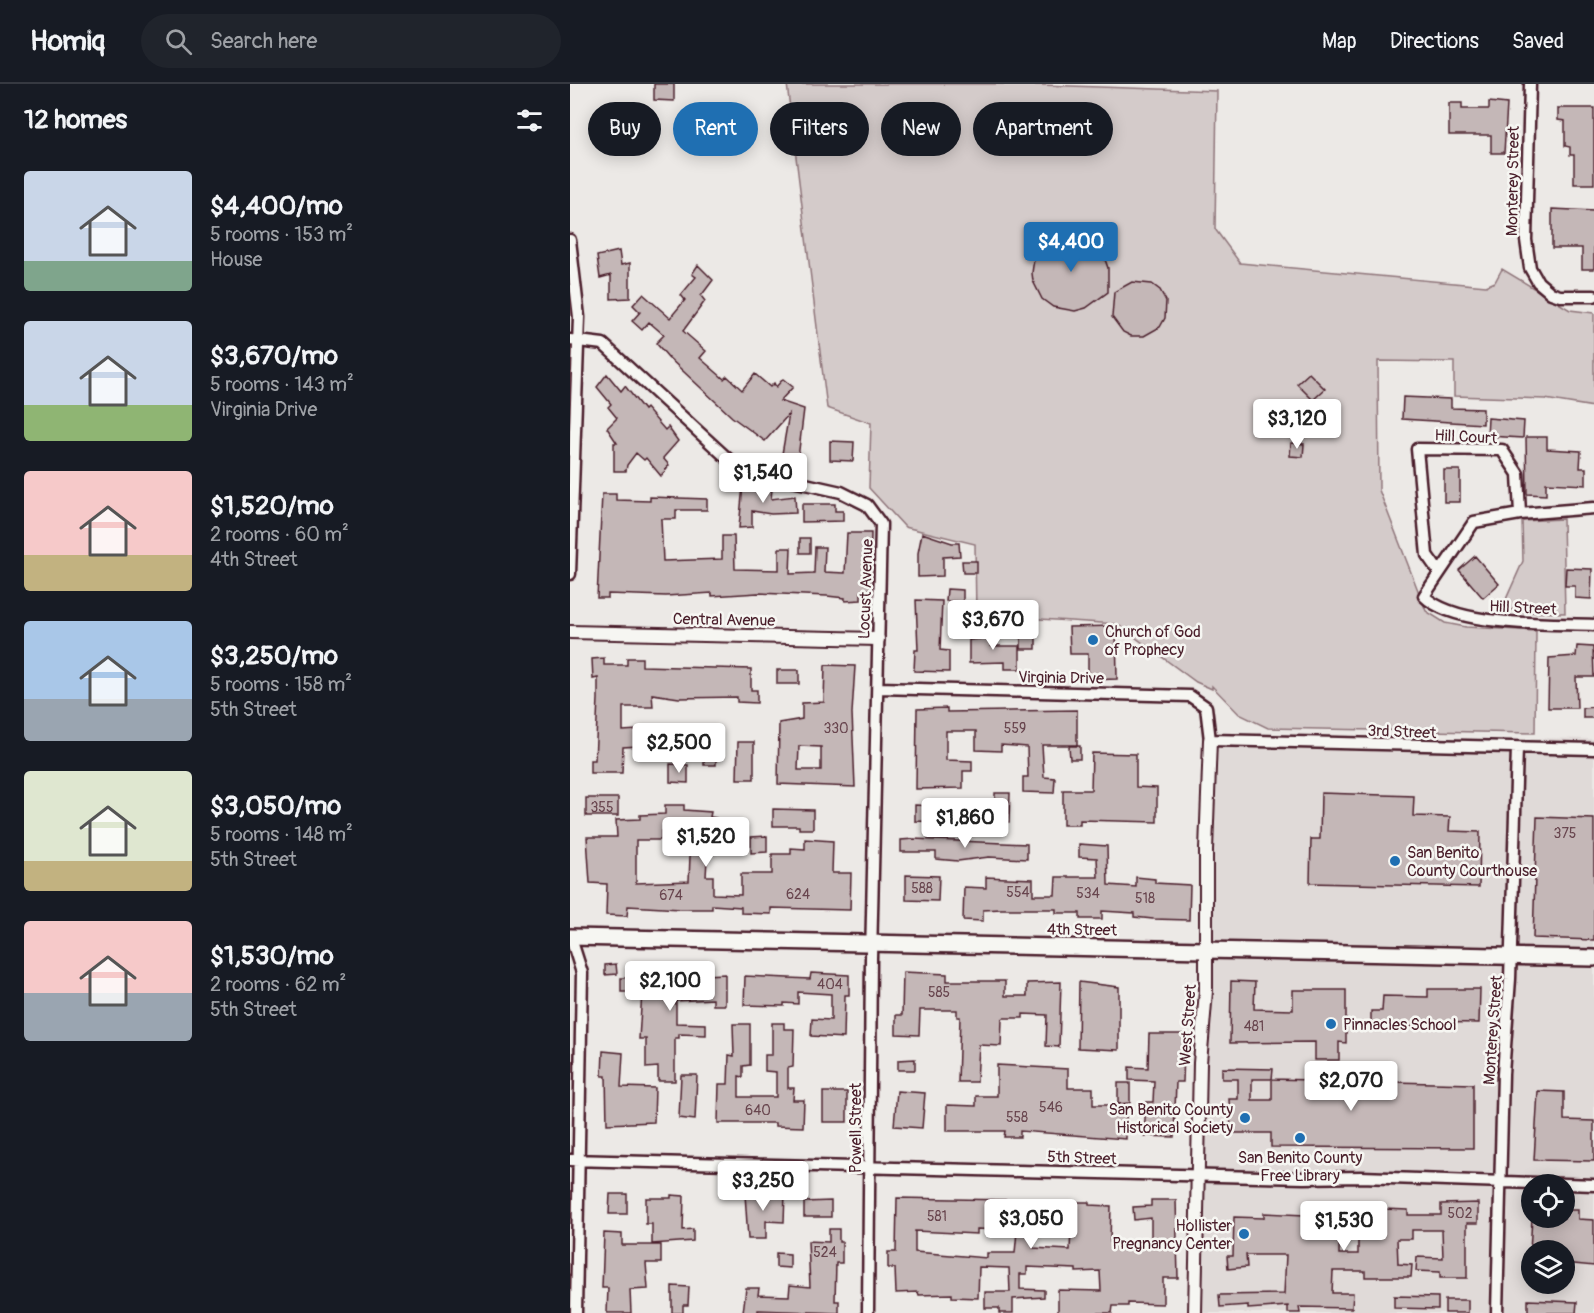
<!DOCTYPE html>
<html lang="en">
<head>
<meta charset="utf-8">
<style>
  :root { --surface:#171b24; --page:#20242c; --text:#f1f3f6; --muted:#9ea1a6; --line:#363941; --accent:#1f6fb2 }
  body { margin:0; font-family:Pangolin,sans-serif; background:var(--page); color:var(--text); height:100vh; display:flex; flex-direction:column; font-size:22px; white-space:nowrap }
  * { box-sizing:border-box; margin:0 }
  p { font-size:20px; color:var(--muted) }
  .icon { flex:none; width:33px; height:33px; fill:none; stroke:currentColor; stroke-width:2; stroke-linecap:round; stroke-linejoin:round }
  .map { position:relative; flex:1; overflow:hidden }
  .side { display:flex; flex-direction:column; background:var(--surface); width:570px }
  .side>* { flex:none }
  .hud { position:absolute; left:18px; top:18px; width:570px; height:54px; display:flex; gap:12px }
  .fabs { position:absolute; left:951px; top:1090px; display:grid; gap:12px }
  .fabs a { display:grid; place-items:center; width:54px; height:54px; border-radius:50%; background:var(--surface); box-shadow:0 3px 15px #0003; font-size:30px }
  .price { position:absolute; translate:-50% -51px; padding:0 14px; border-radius:6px; background:#fff; color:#222; font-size:20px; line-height:39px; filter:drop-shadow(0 2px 3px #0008) }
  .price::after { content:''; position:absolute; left:50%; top:36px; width:18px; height:14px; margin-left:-9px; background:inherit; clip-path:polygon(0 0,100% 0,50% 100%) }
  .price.current { background:var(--accent); color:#fff }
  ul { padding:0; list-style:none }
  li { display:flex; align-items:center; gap:18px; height:150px; padding:0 24px }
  li span { display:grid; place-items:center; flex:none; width:168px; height:120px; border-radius:6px; color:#555 }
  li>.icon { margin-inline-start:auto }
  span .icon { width:72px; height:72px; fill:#fffc; stroke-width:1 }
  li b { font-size:26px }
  h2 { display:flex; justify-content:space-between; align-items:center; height:72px; padding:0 24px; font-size:26px }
  .chip { padding:0 21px; border-radius:27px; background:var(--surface); box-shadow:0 3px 15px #0003; font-size:21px; line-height:54px }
  .chip.current { background:var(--accent); color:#fff }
  header { display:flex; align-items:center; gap:36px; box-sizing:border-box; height:84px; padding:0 30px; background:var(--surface); border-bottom:2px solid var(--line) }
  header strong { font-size:28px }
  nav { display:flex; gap:33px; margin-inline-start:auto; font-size:21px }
  .search { width:420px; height:54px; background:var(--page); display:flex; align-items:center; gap:15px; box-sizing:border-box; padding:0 21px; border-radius:33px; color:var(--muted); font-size:22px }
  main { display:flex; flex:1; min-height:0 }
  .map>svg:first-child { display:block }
  .built { fill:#e0dad8; fill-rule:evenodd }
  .green { fill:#d4cbca; stroke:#8f757a; stroke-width:1.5 }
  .building { fill:#c4b7b7; stroke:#4a1f2b; stroke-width:1.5; fill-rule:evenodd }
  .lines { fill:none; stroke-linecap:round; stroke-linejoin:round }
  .minor-casing { stroke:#4a1f2b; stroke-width:15 }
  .tertiary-casing { stroke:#4a1f2b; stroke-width:16 }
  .secondary-casing { stroke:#4a1f2b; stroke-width:20 }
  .minor { stroke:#f6f6f2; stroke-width:10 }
  .tertiary { stroke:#f6f6f2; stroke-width:12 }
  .secondary { stroke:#f6f6f2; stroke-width:15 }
  .poi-dot { fill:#1f6fb2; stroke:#f6f6f2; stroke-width:2 }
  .labels { text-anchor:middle; stroke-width:5; stroke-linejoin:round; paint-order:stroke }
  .number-label { font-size:14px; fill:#68454e }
  .street-label { font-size:16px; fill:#4a1f2b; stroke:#f6f6f2 }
  .poi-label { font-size:16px; fill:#4a1f2b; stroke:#f6f6f2; text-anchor:start }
</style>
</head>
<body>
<header>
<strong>Homiq</strong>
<div class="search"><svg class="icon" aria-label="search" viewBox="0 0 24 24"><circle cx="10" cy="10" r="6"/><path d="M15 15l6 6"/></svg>Search here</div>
<nav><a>Map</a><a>Directions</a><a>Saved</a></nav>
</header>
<main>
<section class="side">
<h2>12 homes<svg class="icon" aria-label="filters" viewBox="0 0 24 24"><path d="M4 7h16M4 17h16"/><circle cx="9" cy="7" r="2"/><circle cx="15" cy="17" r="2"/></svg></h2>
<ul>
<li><span style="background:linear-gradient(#c9d6e8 75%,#7fa58c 0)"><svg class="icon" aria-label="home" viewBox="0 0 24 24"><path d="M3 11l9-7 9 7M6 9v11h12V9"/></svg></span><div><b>$4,400/mo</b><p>5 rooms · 153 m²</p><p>House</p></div></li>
<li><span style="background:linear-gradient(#c9d6e8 70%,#8fb573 0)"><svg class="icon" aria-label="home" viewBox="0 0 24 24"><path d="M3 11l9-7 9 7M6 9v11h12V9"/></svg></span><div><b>$3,670/mo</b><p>5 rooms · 143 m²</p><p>Virginia Drive</p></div></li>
<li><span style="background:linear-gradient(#f6c9c9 70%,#c2b280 0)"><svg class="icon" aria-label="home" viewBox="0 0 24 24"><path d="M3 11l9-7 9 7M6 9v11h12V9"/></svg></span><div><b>$1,520/mo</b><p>2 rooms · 60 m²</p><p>4th Street</p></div></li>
<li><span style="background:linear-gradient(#a9c7e8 65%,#9aa5b1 0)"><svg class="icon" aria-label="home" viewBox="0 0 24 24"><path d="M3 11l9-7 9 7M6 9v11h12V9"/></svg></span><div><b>$3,250/mo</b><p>5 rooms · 158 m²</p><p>5th Street</p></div></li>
<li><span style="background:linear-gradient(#dfe7d0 75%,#c2b280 0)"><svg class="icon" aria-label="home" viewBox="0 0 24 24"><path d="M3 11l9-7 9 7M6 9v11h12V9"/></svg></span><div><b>$3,050/mo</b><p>5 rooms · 148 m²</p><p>5th Street</p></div></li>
<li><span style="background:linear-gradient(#f6c9c9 60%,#9aa5b1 0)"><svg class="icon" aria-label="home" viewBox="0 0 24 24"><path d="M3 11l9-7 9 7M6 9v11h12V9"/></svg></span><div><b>$1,530/mo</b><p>2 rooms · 62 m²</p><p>5th Street</p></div></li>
</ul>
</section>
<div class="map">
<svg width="1024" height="1229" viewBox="0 0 1024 1229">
  <rect width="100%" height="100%" fill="#ece9e6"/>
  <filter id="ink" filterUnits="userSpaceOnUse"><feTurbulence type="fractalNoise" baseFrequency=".0167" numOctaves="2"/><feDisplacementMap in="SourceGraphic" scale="12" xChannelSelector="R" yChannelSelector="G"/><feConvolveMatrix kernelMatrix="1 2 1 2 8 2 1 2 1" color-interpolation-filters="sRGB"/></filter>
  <g filter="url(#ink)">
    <path class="built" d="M961 654 1024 655V1229H626L640 656 960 662ZM962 1101H994V1134H962ZM962 1167H994V1200H962Z
      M0 1081H6L2 1229H0Z"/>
    <path class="green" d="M217 0H440L647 7 645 145 670 179 916 202 925 198 932 185 1000 226 1024 229V323L975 315 884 312V278L808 277 809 406 856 527 875 539 896 543 966 547 965 649 698 644 669 630 642 602V605L626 598 547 540 406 531 405 460 335 443 299 404 301 339 257 324Z
      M993 435 995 529 946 528 933 522 953 477 952 437Z"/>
    <path class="building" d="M84 0H104V17L84 16Z
      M919 18 937 20 934 69H921V51H879V19H892V25H919Z
      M988 24H1024V100H1004V71H1000V63L995 62V37L988 36Z
      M982 125 1024 127V185H1012V164H982Z
      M497 151 510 152 526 161 532 167 538 184V208L516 224 505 227 483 223 472 215 463 197 462 189 464 175 471 163 488 153Z
      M49 167 51 181 60 179V214L41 215V191L30 194 27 172Z
      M128 181 143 196 131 212 135 217 113 247 136 267 130 274 154 295 157 292 172 306 185 290 200 303 204 299 206 303 213 295 223 303 210 317 234 325 228 374 212 370 219 330 195 357 162 333 98 273 86 259 94 251 79 238 72 246 62 237 70 228 63 221 73 210 100 234 115 216 111 211 126 193 122 190Z
      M562 198 582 200 590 206 596 217 595 234 590 243 574 252H561L553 248 542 233 544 208Z
      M739 289 755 305 743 316 727 300Z
      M37 290 51 307 55 302 74 326 76 324 95 346 98 343 108 357 93 374 99 381 91 392 76 374 74 376 66 369 57 381 56 387H44V359H47L37 344 47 334 38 323 41 320 27 303Z
      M833 313 881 315V324L913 325V340L832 335Z
      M918 334 954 337 953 354 917 352Z
      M956 353H977V365L1011 367 1010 384H1016V401L976 399V411L957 410Z
      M260 357 284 358 283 377 260 376Z
      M721 359 734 360 733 373 720 372Z
      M874 386H890V418H874Z
      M173 401 202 405 201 415 225 412 226 429 201 430 182 427V443L169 444Z
      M32 410H46V416L80 417V413L137 415V426H106V435H91L93 477 152 475V452H164L165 485 209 486V464H221L220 490 244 489 245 463H255L254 488 275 489 277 449H301L300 508H291V516L275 517V514L257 512 188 509 142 512V509L96 512 38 510V514H27Z
      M232 420H265V427H273V437L232 438Z
      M352 449 382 459H389L390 472 373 473V492L348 493V469Z
      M230 454H240V469H230Z
      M905 472 929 500 913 514 889 486Z
      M392 477H407V489H393Z
      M996 484 1022 485 1021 515 1005 514V502H995Z
      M377 505 393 506V518L376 517Z
      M346 516 372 517 370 566 379 567V588L344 587 345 566H348Z
      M546 542 547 595 518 596V570H500L499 543Z
      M409 543H420L421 562H450V585H435V578L399 579V556L410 555Z
      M451 552H466V565H451Z
      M1007 562 1023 563 1024 593H1006L1007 624H978L979 574 1006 572Z
      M34 574V581H57V574H72V582L181 585V606H187V619L167 618V613L109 614 82 610 83 623H53V647L68 646 69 662 53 663 52 689H20V676H25L28 615V594L23 595 22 575Z
      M255 581 285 582 282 629 285 703 208 700 209 639 232 635V619L254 618ZM229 662 251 663V686H228Z
      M207 586H229V600H207Z
      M1024 623V634H1013V624Z
      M377 624V628L507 626V661H472L474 693 485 694 484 709 453 708V693H458L457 663 431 661V667L406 666V647H376V676L402 677V687H393V704L346 705 347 625Z
      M108 648H135V661L108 662Z
      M168 658H184V695H167Z
      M499 662H510V675H500Z
      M522 669 566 670V703L587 704V738L510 736V741H493V706H521Z
      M134 670H146V681H134Z
      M100 680 118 681V699L100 698Z
      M425 709H440L439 738H425Z
      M751 709 844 712 843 732 880 733 879 747 910 748 909 803 740 799 741 755H750Z
      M16 714H48V732H16Z
      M95 721H114V726L141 728 140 733 146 734V737H172V759L138 760 136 792H143V810L171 811V790H202V770H221V764L235 765V755L263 757 262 789H281L280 826 201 824V830L171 829V823L142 821V825H111L58 822 57 832 36 831 37 800 20 799 17 753H47L46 736 70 735V731L95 730ZM91 747H121L119 797 66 799V756H91Z
      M345 721 394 724V739L345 737Z
      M203 725 243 726V745H229V742H203Z
      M967 733 1024 735V856L963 854Z
      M197 752V768L181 769V753Z
      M344 755 457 760V775L419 773 388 777 366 775V768H331V756Z
      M509 760 537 762 538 801 566 803V793L585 795V799L620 801 619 836 583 835 564 833V829L532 827V835H510V829H486V825H431L413 826V837L393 836 394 803 416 804V793L463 795V811H485L486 793H528L527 774 509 773Z
      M336 791 369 792 368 817 336 816Z
      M46 880 47 890 35 891V881Z
      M72 885 113 888V892L155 890V921H143V915L106 917V939L136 940V951L109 950V954H105V997H88V983L76 984V955H69L72 908H51V894H72Z
      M333 888 377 890V897H435V912H457V899L491 898 489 963 476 962 477 931 453 930V934H434L432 935 431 962 409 961 407 998H388L390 933H387V926H350L349 951 326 950V931H332Z
      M241 889 279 891V911H275L274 954 241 952 242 935 261 936V910L228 908V920L214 919V922L174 921 175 892 240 895Z
      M661 897 685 898 684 925 723 926V906H776V959L769 958V976H745V958L660 959Z
      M509 898 549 903V966L508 964Z
      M858 905H910L909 939 850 938 849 943 801 942V927H812L813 912 858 913Z
      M202 939H214V945H224L223 983 218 984V1004H224L223 1016H234L233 1043 205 1042V1039H148L149 1000H158L159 971 164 972 163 940H180V981L173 982V993L169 992V1013H206V988L195 987V971H202Z
      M579 950H618V968H614L613 998H606L604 1053 574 1052 576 1018H583L584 997 559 996V983L578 984Z
      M33 967 53 969 51 1003 85 1004 84 1038 37 1040 36 992H32Z
      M345 975V986H328V976Z
      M427 981 498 985V1004H523V1021H556V1055L450 1047V1053H434L435 1047H377V1021L406 1022V1012H427Z
      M652 984 703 985 702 995 903 1000V1064L701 1063V1049H661L659 1015H668V995H652ZM682 995H702V1016H682Z
      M111 991H127L125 1036 109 1034Z
      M548 999H560V1019L548 1020Z
      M327 1007 355 1009 352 1044 324 1042Z
      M968 1007 994 1008V1036L1024 1037V1077L964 1076Z
      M253 1008H277V1038H253Z
      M202 1108 215 1109 214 1138 196 1137V1155H178L175 1110Z
      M40 1110H57V1130H39Z
      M101 1111 114 1112 113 1146 123 1145V1157L82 1160V1140H76V1114H101Z
      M327 1114 439 1116V1121L478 1123V1118H519V1121L541 1122 540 1158 581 1159V1134L564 1136 563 1123 581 1122V1116H606L608 1194H593V1220L558 1219V1222H543L542 1229H488V1206L531 1207 530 1187 506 1188V1185L457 1183V1190H450V1205L474 1206V1213L443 1215V1229H429V1224H415V1208H440L439 1184 409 1183 408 1214 382 1213V1210L349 1211 348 1208 326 1209 325 1184H318V1168H326ZM464 1142 501 1144 500 1166 463 1164ZM407 1145 447 1147 445 1169H417V1174L345 1168V1147L407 1150Z
      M261 1117V1133H234V1118Z
      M908 1119V1139H897V1194H870V1188L846 1187 847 1173 873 1174 872 1146H842V1155H827L828 1180 842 1181 841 1193H795V1187H763L762 1209H783L782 1224 729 1223 730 1229H718V1222L678 1225V1221L650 1223 649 1211 714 1210 716 1171H676L677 1183 658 1185 657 1172H663L664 1133 694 1134V1129L755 1132V1129L770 1130 769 1170H788V1124L838 1126V1131H871V1120Z
      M994 1126H1008V1135L1024 1136V1182L994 1179V1167H960L962 1134H994Z
      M259 1145H269V1158H272V1179H266L265 1217H269V1229L188 1226V1229H173L176 1204H189L188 1211 219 1212 220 1201 240 1203 238 1157 259 1158Z
      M34 1149 52 1150V1161H91V1179H76L78 1205 60 1206 61 1229H37L38 1204H32Z
      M206 1169 220 1170V1184L206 1183Z
      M102 1202 119 1203 118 1221H113V1229H102Z
      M824 1212 868 1213V1225L824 1224Z
      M875 1216H898V1229H875Z
      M958 1216 1007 1218 1006 1229H958Z"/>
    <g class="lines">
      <g class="minor-casing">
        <path id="minor" d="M960 0 956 156 960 184 968 198 981 209 990 212H1024
          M0 156 9 233 0 490
          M0 256 33 260 169 385 271 408 297 421 311 440 301 874 298 1229
          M950 430 904 438 854 512C886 544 980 539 1024 541
          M869 488 857 471 847 365 932 366 948 390 950 430 1024 424
          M308 604 620 612 636 623 640 656 1024 665
          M0 851 12 889 6 1229
          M0 1076 734 1094 791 1093 1024 1101
          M927 1229 933 990 940 895 947 664"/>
      </g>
      <g class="tertiary-casing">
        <path id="tertiary" d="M0 548 308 555
          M625 1229 630 979 636 907V766L640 656"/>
      </g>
      <g class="secondary-casing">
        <path id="secondary" d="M0 853 1024 874"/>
      </g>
      <use href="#minor" class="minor"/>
      <use href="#tertiary" class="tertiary"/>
      <use href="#secondary" class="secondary"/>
    </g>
  </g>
  <g class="poi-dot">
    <circle cx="523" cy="556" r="6"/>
    <circle cx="825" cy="777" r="6"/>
    <circle cx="761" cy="940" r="6"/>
    <circle cx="675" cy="1034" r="6"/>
    <circle cx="730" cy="1054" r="6"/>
    <circle cx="674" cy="1150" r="6"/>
  </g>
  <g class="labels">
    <g class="number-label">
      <text x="266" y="649">330</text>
      <text x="445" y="649">559</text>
      <text x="32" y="728">355</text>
      <text x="995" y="754">375</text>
      <text x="352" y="809">588</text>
      <text x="448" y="813">554</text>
      <text x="518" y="814">534</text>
      <text x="228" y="815">624</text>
      <text x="101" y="816">674</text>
      <text x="575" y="819">518</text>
      <text x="260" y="905">404</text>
      <text x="369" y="913">585</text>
      <text x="684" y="947">481</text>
      <text x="481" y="1028">546</text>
      <text x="188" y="1031">640</text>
      <text x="447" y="1038">558</text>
      <text x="890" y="1134">502</text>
      <text x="367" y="1137">581</text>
      <text x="255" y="1173">524</text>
    </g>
    <g class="street-label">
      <text transform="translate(942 97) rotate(-89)" y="6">Monterey Street</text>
      <text transform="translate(896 352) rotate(3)" y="6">Hill Court</text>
      <text transform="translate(295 505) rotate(-88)" y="6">Locust Avenue</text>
      <text transform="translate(953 523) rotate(3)" y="6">Hill Street</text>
      <text transform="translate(154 535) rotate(1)" y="6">Central Avenue</text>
      <text transform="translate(491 593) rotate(1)" y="6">Virginia Drive</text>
      <text transform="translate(832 647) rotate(2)" y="6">3rd Street</text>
      <text transform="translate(512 845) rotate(1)" y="6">4th Street</text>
      <text transform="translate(617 941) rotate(-86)" y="6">West Street</text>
      <text transform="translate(922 946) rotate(-86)" y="6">Monterey Street</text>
      <text transform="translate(285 1044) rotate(-90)" y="6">Powell Street</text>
      <text transform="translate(512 1073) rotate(2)" y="6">5th Street</text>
    </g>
    <g class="poi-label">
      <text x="535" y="553">Church of God<tspan x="535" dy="18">of Prophecy</tspan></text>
      <text x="837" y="774">San Benito<tspan x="837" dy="18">County Courthouse</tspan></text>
      <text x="773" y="946">Pinnacles School</text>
      <text x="663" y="1031" text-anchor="end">San Benito County<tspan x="663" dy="18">Historical Society</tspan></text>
      <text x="730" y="1079" text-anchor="middle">San Benito County<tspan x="730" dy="18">Free Library</tspan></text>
      <text x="662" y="1147" text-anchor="end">Hollister<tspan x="662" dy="18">Pregnancy Center</tspan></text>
    </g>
  </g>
</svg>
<div class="fabs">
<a><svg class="icon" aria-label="locate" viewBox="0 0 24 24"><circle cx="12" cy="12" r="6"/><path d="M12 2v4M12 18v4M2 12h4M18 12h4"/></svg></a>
<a><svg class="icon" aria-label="layers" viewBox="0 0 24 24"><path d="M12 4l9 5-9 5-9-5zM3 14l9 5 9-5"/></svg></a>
</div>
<b class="price current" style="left:501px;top:189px">$4,400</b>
<b class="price" style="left:727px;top:366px">$3,120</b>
<b class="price" style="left:193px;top:420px">$1,540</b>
<b class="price" style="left:423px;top:567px">$3,670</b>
<b class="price" style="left:109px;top:690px">$2,500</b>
<b class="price" style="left:395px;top:765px">$1,860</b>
<b class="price" style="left:136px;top:784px">$1,520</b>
<b class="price" style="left:100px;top:928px">$2,100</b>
<b class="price" style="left:781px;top:1028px">$2,070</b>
<b class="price" style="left:193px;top:1128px">$3,250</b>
<b class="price" style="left:461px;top:1166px">$3,050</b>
<b class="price" style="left:774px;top:1168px">$1,530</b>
<div class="hud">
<a class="chip">Buy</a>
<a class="chip current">Rent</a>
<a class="chip">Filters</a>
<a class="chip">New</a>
<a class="chip">Apartment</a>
</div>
</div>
</main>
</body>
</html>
